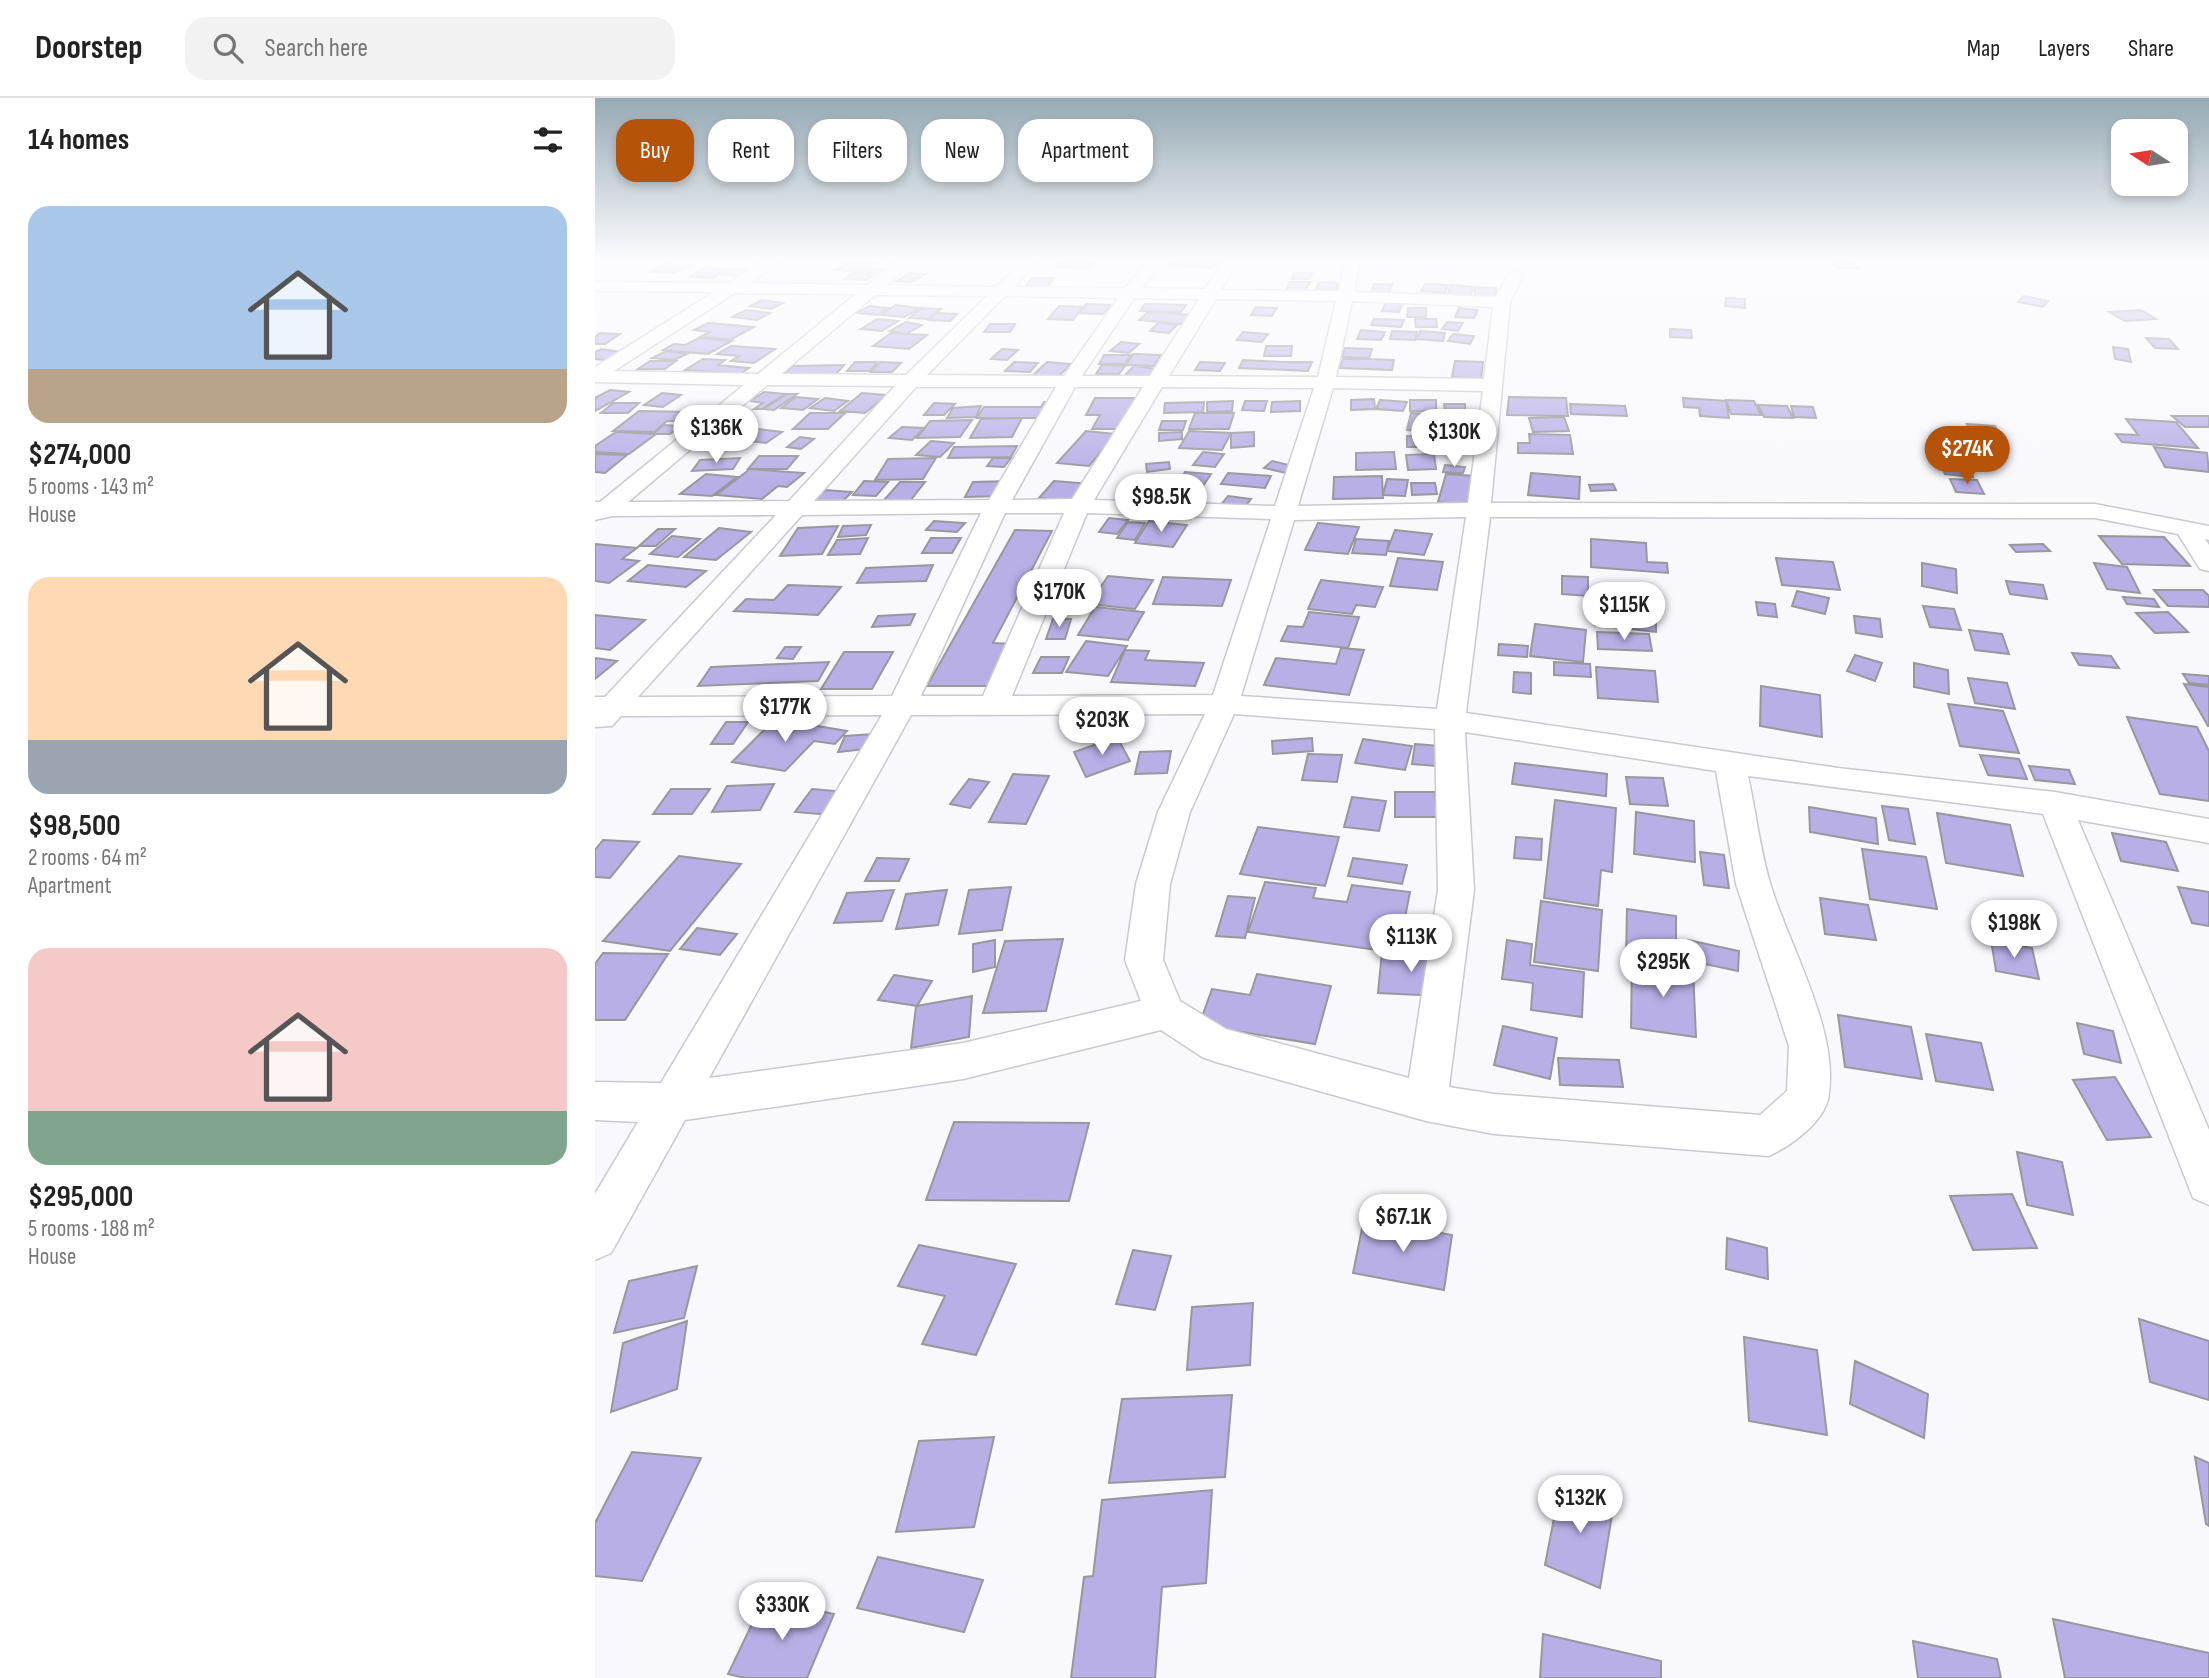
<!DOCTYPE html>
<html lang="en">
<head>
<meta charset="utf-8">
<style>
  :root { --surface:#fff; --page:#f2f2f2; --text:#222; --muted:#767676; --line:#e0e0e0; --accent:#b45309 }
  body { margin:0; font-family:"Sofia Sans Condensed",sans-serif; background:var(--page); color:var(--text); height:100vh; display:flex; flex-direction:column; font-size:26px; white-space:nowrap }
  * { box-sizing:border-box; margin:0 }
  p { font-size:23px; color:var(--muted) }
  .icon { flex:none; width:38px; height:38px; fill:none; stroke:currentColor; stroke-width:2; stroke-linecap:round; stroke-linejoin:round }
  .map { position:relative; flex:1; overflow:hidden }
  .sheet { display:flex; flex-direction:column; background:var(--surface); width:595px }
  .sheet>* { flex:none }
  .top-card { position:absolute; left:21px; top:21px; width:665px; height:63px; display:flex; gap:14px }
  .needle { width:46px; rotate:282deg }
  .fabs { position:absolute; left:1516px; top:21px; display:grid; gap:14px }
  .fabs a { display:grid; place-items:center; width:77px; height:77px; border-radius:14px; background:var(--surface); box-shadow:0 4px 10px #0003; font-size:35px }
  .price { position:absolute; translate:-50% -60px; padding:0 16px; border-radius:24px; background:#fff; color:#222; font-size:23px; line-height:46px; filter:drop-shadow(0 2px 4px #0008) }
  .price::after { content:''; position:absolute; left:50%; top:42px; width:21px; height:16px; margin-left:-10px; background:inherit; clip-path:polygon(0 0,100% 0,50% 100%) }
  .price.active { background:var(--accent); color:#fff }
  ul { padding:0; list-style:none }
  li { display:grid; align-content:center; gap:14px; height:371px; padding:0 28px }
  li span { display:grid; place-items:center; height:217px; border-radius:21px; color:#555 }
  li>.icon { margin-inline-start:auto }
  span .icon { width:126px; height:126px; fill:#fffc; stroke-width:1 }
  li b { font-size:30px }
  h2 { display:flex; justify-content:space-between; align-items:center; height:84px; padding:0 28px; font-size:30px }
  .pill { padding:0 24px; border-radius:21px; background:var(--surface); box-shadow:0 4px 10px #0003; font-size:24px; line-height:63px }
  .pill.active { background:var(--accent); color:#fff }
  header { display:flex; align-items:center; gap:42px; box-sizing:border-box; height:98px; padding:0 35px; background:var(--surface); border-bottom:2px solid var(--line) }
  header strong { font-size:33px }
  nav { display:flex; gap:38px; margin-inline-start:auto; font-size:24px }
  .search { width:490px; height:63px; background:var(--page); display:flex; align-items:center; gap:18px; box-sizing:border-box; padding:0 24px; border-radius:21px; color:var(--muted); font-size:26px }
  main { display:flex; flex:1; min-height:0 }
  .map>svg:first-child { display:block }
  .building { fill:#b8afe6; stroke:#98989c; stroke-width:2 }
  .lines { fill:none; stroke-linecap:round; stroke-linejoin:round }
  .minor-casing { stroke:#cac9ce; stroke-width:3 }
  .minor { fill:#fff; fill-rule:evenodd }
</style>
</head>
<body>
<header>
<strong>Doorstep</strong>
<div class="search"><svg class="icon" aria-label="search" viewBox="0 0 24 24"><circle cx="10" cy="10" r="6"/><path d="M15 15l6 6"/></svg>Search here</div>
<nav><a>Map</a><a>Layers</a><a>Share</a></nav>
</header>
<main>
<section class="sheet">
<h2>14 homes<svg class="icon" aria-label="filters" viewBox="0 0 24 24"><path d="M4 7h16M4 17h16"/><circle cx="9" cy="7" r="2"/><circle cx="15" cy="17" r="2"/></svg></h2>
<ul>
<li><span style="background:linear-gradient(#a9c7e8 75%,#b9a48a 0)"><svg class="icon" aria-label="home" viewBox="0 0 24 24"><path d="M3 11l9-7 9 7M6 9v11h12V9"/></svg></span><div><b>$274,000</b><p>5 rooms · 143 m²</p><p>House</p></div></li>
<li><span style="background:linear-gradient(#ffd9b3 75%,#9aa5b1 0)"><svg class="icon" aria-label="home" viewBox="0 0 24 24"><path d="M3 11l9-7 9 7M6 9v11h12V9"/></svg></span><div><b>$98,500</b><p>2 rooms · 64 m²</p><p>Apartment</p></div></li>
<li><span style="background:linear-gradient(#f6c9c9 75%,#7fa58c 0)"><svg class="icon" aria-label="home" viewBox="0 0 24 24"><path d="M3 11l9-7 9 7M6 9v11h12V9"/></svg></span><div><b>$295,000</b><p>5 rooms · 188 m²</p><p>House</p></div></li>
</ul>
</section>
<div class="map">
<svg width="1614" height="1580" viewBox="0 0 1614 1580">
  <rect width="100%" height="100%" fill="#f9f8fd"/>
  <path class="building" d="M470 163H502L493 170 463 169Z
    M581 163H624L618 170 576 167Z
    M1237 163H1257L1264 170H1244Z
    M253 165 278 166 272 170 288 171 281 175 239 172Z
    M70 166 95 168 80 175 54 174Z
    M109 170 133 171 118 180 95 179Z
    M136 171 155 172 145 178 125 176Z
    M259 175 280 176 271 182 250 181Z
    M315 175 331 176 317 184 302 183Z
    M699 175H717L715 181H697Z
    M437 180H459L450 192 428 191Z
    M695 184H716L708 194 691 193Z
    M724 184 743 185 741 192 721 191Z
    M779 186H797L794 196H776Z
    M830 186 853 187 850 195 826 193Z
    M856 187 879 189 875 199 852 198Z
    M880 189 901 190V199L880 198Z
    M1429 198 1453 203 1448 209 1423 204Z
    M1131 200 1150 201V210L1130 208Z
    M167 202 188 205 176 211 155 208Z
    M791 204 808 205 804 214 787 213Z
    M491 206 516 207 508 216 484 215Z
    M550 206 591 207 586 214 545 213Z
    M301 207 325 210 309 219 286 217Z
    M274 208 293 210 282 217 262 215Z
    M464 208 488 209 478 222 453 221Z
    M661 209 682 210 677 218 656 217Z
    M327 210 346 211 333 221 314 220Z
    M813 210H831V219H812Z
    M864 210 883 212 879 220 860 219Z
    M151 212 175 215 162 222 137 219Z
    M1546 212 1561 221 1530 223 1514 214Z
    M341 215 362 216 355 223 334 222Z
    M552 215H573L596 217 586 226 544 222Z
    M282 221 303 223 287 233 266 231Z
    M779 221 809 222 806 229 776 227Z
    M820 221H841L842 229H821Z
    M311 224 327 227 311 236 295 233Z
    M852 224 868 225 863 233 847 231Z
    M113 225 159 229 135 242 105 239 115 234 99 232Z
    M563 225 582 227 574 235 555 233Z
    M395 226H420L415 234H389Z
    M1075 231 1096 232 1097 240 1075 239Z
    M766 232 790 234 786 242 762 241Z
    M797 233 822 234 820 242 795 241Z
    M825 233 850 235 848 243 822 241Z
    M648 234 673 236 667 244 642 242Z
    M5 235 25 236 10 246H0V239Z
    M296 235 332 237 314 251 278 248Z
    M858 236 879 238 875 246 853 243Z
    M104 240 137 243 113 256 68 252 79 246 90 247Z
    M1551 240 1574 241 1583 251 1560 250Z
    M526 244 544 246 534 255 515 253Z
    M136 248 180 251 159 265 136 263 144 258 122 256Z
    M671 248H697L696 258H669Z
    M1518 249 1533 251 1536 264 1520 261Z
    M750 250 777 251 774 260 747 259Z
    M6 251 27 254 10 262 0 261V254Z
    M407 251 423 252 412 262 396 261Z
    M71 253 92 256 79 262 57 260Z
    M538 256 566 257 559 268 531 267Z
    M509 257H535L530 266H504Z
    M108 261 130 262 123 267 154 270 145 276 90 272Z
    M748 261H774L799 262 797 272 745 270Z
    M648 262 688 264H717L713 273 644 270Z
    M55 263H81L70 271H43Z
    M860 263 888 264 886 281 857 279Z
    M260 264H282L275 273H252Z
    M285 264 306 265 297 274H276Z
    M419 264 443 265 435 274 410 273Z
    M452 264 476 266 461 281 436 279Z
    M605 264 630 265 625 273 600 272Z
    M249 267 241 276 188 277 197 268Z
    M507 267 530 268 524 276H501Z
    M539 268 562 271 553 280 530 277Z
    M15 292 34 294 0 313V300Z
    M169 294 190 296 167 311H159L168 305 155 303Z
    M67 295 86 297 68 309 49 307Z
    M267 295 292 297 270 315 245 313Z
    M192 296H202L179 312 169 311Z
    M201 299 223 301 208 312 186 310Z
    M914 299 971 300 973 318 912 317Z
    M230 300 253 303 239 313 215 310Z
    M500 300H540L526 331H497L505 317H491Z
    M1088 300 1131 303 1134 320 1105 318 1104 310 1089 309Z
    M779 301 780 311 756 312V302Z
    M785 302 812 304 808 313 781 311Z
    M815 302H841V313H815Z
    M1131 302 1159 303 1166 317 1136 316Z
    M638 303 637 313 612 314V304Z
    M650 303H672L669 313 647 312Z
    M705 303V313L676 314 677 304Z
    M449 304H469L444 320H382L389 309H446Z
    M609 304 608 314 569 315 570 305Z
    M18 305H44L33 315H6Z
    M339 305 360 306 349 317H329Z
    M849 306H870V313H850Z
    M975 306 1030 308 1032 318 976 316Z
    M1163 307 1192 308 1198 320 1169 319Z
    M386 308 381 319 352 320 358 310Z
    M1196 308 1218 309 1221 320 1199 319Z
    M44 313 99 314 88 323H72L59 334 18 333Z
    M874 314 875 322H857L856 315Z
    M215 315H250L233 331H198Z
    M600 315H639L634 331H594Z
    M816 315 853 317 850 334 812 332Z
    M1577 318H1614V329H1590Z
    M969 319 974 333 938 334 934 320Z
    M427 320 417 339 375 340 386 321Z
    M1531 321 1581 324 1603 350 1527 344 1521 336 1543 337Z
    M377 322 365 339 322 340 335 323Z
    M567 323H591L588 332H564Z
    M1372 326 1400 328 1407 341 1378 339Z
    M69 327 85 328 75 336H58Z
    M307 329 329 330 317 342 294 340Z
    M154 330 187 334 171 345 137 341Z
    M491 333 521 336 494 368 462 365Z
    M594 333 636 335 627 352 584 350Z
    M21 334 61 336 34 356 0 354V348Z
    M587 334V341L564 343V335Z
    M659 334V348L636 350V335Z
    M934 336 975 337 978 356 923 355V345H935Z
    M812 338H841L842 349H812Z
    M205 339 219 341 206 351 192 349Z
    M336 343 359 345 345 359 321 357Z
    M422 348 416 359 353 360 359 349Z
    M1559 349 1612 355 1614 374 1570 369Z
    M608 354 629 356 620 369 598 367Z
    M799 354 801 371 761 372V355Z
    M0 356 32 357 10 375 0 374Z
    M839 356 841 371 813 372 811 357Z
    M164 358H203L192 371H153Z
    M145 360 138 371 97 373 105 362Z
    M341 360 328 381 280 382 293 361Z
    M398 360H416L409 369 392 368Z
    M1344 361 1372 364 1378 379 1350 376Z
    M677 363 698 368 691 375 669 370Z
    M574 364 575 371 552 374 551 366Z
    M850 367 870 369 868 375 848 374Z
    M155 371 209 375 192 389 183 388 167 401 121 397Z
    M590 374 616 376 608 388 583 386Z
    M633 375 676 378 670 390 626 386Z
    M936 375 985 379 984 401 933 397Z
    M111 376 142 379 117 398 85 396Z
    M851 376 880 378 872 407 843 404Z
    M787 378 788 400 738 401 739 379Z
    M792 381 813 382 810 398 788 397Z
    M1355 381 1382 382 1389 396 1361 394Z
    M269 383 293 384 281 398 258 397Z
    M415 383 408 398 370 399 378 384Z
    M459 383 498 386 484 404 444 400Z
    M305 384H330L315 403 289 402Z
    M549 385 561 387 551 396 539 393Z
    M816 385H840L842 396 817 397Z
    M1018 386 1021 392 996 393 994 387Z
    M230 392 257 394 239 411 212 408Z
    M633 398 656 401 648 411 625 408Z
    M514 420 533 422 522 436 504 434Z
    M339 423 370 425 362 434 331 432Z
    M554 423 592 427 578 449 540 445Z
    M533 424 550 425 540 442 522 440Z
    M723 425 764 429 753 456 710 452Z
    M276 427 271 437 243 439 248 428Z
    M243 428 227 456 185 458 203 430Z
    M124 430 156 434 121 462 89 459Z
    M63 431H80L61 448H44Z
    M420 432 457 433 398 545 418 546 397 588H332Z
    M800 432 837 436 829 457 792 453Z
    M77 438 105 441 83 459 55 456Z
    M1504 438 1569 439 1595 468 1527 466Z
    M273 440 265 456 233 457 242 442Z
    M336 440H366L357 455H327Z
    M761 441 794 443 791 457 757 455Z
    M996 441 1051 445 1052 464 1072 465 1073 475 996 469Z
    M0 446 42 450 27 461 44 463 14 485 0 483Z
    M1448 446 1455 453 1421 454 1415 447Z
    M803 460 848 464 842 492 795 488Z
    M1181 460 1238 464 1245 492 1187 487Z
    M1327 465 1361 471 1362 495 1327 488Z
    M1499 465 1532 469 1545 495 1512 491Z
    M53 467 111 473 91 489 33 483Z
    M338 467 331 483 262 485 271 470Z
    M513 478 558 482 540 511 494 506Z
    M967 478 993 479V498L967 496Z
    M568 479 636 482 627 508 558 506Z
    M726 482 788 489 780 509 761 507 757 516 713 511Z
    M1411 483 1448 487 1452 501 1415 496Z
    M193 487 246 489 223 517 139 513 151 501 179 502Z
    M1003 488 1061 494V534L1000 527Z
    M1559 492H1608L1614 498V509L1573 508Z
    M1202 493 1234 500 1230 516 1197 508Z
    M1528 499 1559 501 1564 509 1532 506Z
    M1161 504 1180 506 1182 519 1163 517Z
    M1328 508 1359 511 1366 532 1335 529Z
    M500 509 549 514 533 542 483 537Z
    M714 514 764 519 753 550 686 543 693 528 708 529Z
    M1573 514 1593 534 1560 535 1541 515Z
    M320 516 315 527 277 529 283 518Z
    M0 517 50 522 15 552 0 550Z
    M1259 518 1285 521 1287 539 1261 535Z
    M458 521H476L470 541H451Z
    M940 526 991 532 988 564 935 558Z
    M1374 532 1407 536 1414 556 1380 552Z
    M1002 534 1054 536 1057 553 1003 551Z
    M491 543 532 548 513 578 471 574Z
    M904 546 933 548 932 559 903 557Z
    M190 549H206L198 561 182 560Z
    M746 550 769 552 754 597 669 587 681 560 741 566Z
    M530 552 554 553 550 562 609 565 600 588 516 584Z
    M249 554H298L277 591H226Z
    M1477 555 1516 558 1524 570 1484 567Z
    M1260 557 1287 565 1280 583 1252 573Z
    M446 559H474L467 575H438Z
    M0 560 22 563 0 581Z
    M234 564 223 583 103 588 116 569Z
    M959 564 995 566 996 579 959 577Z
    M1319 565 1353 572 1354 596 1319 589Z
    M1001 569 1060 573 1063 604 1003 600Z
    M919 574 936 575V596L918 594Z
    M1588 576 1614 578V587L1594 585Z
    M1373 580 1412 585 1420 611 1380 605Z
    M1589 586 1614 589V628H1613Z
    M1166 588 1225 597 1227 639 1165 628Z
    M1353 606 1408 613 1424 655 1365 648Z
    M1532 619 1602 629 1614 653V703L1565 696Z
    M180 621 252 633 240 646 219 643 190 673 137 664Z
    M131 624H153L138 646H116Z
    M277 636 270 651 243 654 250 638Z
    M522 639 535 663 491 679 479 654Z
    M717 640 718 653 678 656 677 643Z
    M768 641 817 648 810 672 760 665Z
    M820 646 844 648 842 668 817 666Z
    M576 653 572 675 540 676 545 654Z
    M713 656 747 657 742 684 707 682Z
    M1385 657 1424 661 1432 681 1393 677Z
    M920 665 1012 676 1011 698 917 686Z
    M1434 668 1474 672 1480 686 1440 682Z
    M418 676 454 678 431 726 394 724Z
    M1031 679 1068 680 1073 708 1035 706Z
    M374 681 394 684 375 710 355 706Z
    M179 686 165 712 117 714 132 688Z
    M76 691H115L97 716H58Z
    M217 691 252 694 236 717 200 714Z
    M800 694H840L842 719H800Z
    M757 699 791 703 784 733 749 729Z
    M960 702 1021 710 1017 774 1006 772 1003 808 949 800Z
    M1287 708 1313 711 1320 746 1294 742Z
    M1214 709 1281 720 1283 746 1215 734Z
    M1041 714 1099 723 1100 764 1039 756Z
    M1342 715 1415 727 1428 778 1351 765Z
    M663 729 744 739 730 788 645 776Z
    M1517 735 1571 744 1583 773 1526 763Z
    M921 739 947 741 946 762 919 760Z
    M8 742 44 744 15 780 0 779V752Z
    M1267 751 1331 759 1342 811 1275 801Z
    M1105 754 1129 757 1134 790 1109 787Z
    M84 758 146 766 75 853 8 843Z
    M282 760 314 761 304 783H270Z
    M758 760 812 767 807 786 753 778Z
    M670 784 721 790 718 800 752 804 757 787 815 794 803 855 653 834Z
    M416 789 407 832 364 836 374 792Z
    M1583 789 1614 794V828L1597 825Z
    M299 792 287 823 239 825 252 795Z
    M352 792 343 827 301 831 311 796Z
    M633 798 660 800 650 840 621 838Z
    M1225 800 1273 807 1281 842 1230 836Z
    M946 803 1007 812 1003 873 939 864Z
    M1032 811 1081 818V866L1031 859Z
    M102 830 142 836 125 857 85 851Z
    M468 841 451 913 388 915 410 843Z
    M400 842V869L378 874V846Z
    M912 842 937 846 935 867 989 874 987 919 936 912 938 885 907 881Z
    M1093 842 1144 853 1143 873 1091 862Z
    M1396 842 1437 850 1444 881 1401 873Z
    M787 854 847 858 846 898 783 895Z
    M8 855 73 856 30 922H0V866Z
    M1037 863 1098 871 1101 939 1036 930Z
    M662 876 736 888 720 946 604 927 617 891 655 897Z
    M299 877 337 883 322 908 283 902Z
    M377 898 374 939 316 950 321 908Z
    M1243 917 1316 929 1327 981 1250 969Z
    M1482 925 1518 933 1526 965 1489 956Z
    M908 928 962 940 955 981 899 967Z
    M1331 936 1386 945 1398 992 1341 983Z
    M963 960 1024 962 1028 989 965 987Z
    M1520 979 1556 1039 1512 1042 1478 982Z
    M359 1024 494 1025 474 1103 331 1102Z
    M1422 1054 1467 1064 1478 1117 1432 1107Z
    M1417 1096 1442 1150 1378 1152 1355 1098Z
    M769 1121 857 1137 849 1192 758 1175Z
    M1132 1140 1172 1150 1173 1181 1131 1171Z
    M324 1147 421 1166 381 1257 327 1246 350 1198 303 1188Z
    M538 1152 576 1158 560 1212 521 1206Z
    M102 1168 89 1220 19 1235 34 1183Z
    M658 1205 655 1267 592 1272 597 1209Z
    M1544 1221 1614 1243V1302L1555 1284Z
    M92 1223 82 1291 16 1314 28 1245Z
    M1149 1239 1222 1252 1232 1337 1154 1323Z
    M1260 1263 1333 1296 1329 1340 1255 1306Z
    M637 1297 630 1379 514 1385 527 1301Z
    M399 1339 379 1429 301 1434 324 1343Z
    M37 1354 106 1360 47 1483 0 1478V1425Z
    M1600 1359 1614 1365V1428L1611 1426Z
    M966 1384 1019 1405 1005 1490 950 1467Z
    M617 1392 611 1485 567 1489 560 1580H476L489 1479 498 1478 507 1402Z
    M283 1459 388 1482 369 1534 262 1510Z
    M169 1501 239 1516 212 1580H150L133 1576Z
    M1458 1521 1614 1555V1580H1470Z
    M948 1536 1066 1563V1580H945Z
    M1318 1543 1402 1561 1406 1580H1323Z"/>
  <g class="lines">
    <g class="minor-casing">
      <path id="minor" d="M169 163H187L155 185 272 187 302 163H318L292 187 401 189 428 163H443L419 189 530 190 553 163H568L547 190 610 191 629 163H643L626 192 743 193 751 163H765L759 194 901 199 914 175 920 173 928 178 915 204 896 405 1500 406 1614 428V442L1610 441 1614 447V473L1605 471 1583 436 1500 420 895 419 871 615 1243 670 1460 694 1614 721V745L1483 722 1614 1032V1107L1598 1100 1448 716 1153 678C1161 714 1165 753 1176 788 1195 850 1246 936 1233 1001 1228 1025 1193 1050 1173 1058L899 1036 831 1023 621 964 607 959 566 932 368 981 90 1022 16 1155 0 1162V1096L43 1024 0 1022V984L66 985 287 617 26 618 17 628 0 629V599H10L181 417 17 418 0 422V404H5L149 287 0 284V269L119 194 3 193 0 192V184L134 185ZM140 195 261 196 163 276 19 273ZM280 197 392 198 311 277 186 276ZM410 198 523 200 469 278 332 277ZM539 200 604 201 555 278H487ZM621 201 741 203 723 279 574 278ZM757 203 898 209 889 281 741 279ZM172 287 300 288 194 403 33 404ZM321 289H461L394 402 219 403ZM480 289H548L477 401 417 402ZM567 289 719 290 680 408 499 402ZM738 290 888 293 873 405 703 408ZM386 415 297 598 43 599 207 417ZM410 415H469L388 598H326ZM492 415 676 421 618 597 417 598ZM871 419 842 611 646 598 699 422ZM610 616 563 714 541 786 530 862 546 903 368 945 114 980 316 617ZM639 616 840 631 843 792 814 980 631 931 585 903 568 862 575 786 595 714ZM870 634 1121 673 1141 786 1194 948 1192 993 1165 1017 899 996 854 989 879 792Z"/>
    </g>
    <use href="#minor" class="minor"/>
  </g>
  <linearGradient id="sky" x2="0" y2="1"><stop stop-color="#95a9b4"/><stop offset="0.42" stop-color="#fcfcfe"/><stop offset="1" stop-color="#fcfcfe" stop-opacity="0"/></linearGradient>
  <rect width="1614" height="384" fill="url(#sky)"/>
</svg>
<div class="fabs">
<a><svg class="needle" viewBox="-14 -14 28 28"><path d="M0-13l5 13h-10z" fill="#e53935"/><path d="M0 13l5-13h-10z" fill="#767676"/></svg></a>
</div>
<b class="price" style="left:121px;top:367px">$136K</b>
<b class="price" style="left:859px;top:371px">$130K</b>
<b class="price active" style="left:1372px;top:388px">$274K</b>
<b class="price" style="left:566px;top:436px">$98.5K</b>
<b class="price" style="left:464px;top:531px">$170K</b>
<b class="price" style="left:1029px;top:544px">$115K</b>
<b class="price" style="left:190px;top:646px">$177K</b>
<b class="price" style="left:507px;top:659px">$203K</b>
<b class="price" style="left:1419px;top:862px">$198K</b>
<b class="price" style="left:816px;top:876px">$113K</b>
<b class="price" style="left:1068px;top:901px">$295K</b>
<b class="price" style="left:808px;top:1156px">$67.1K</b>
<b class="price" style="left:985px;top:1437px">$132K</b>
<b class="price" style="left:187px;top:1544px">$330K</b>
<div class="top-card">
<a class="pill active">Buy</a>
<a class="pill">Rent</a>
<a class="pill">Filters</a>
<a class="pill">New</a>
<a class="pill">Apartment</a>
</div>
</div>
</main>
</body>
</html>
